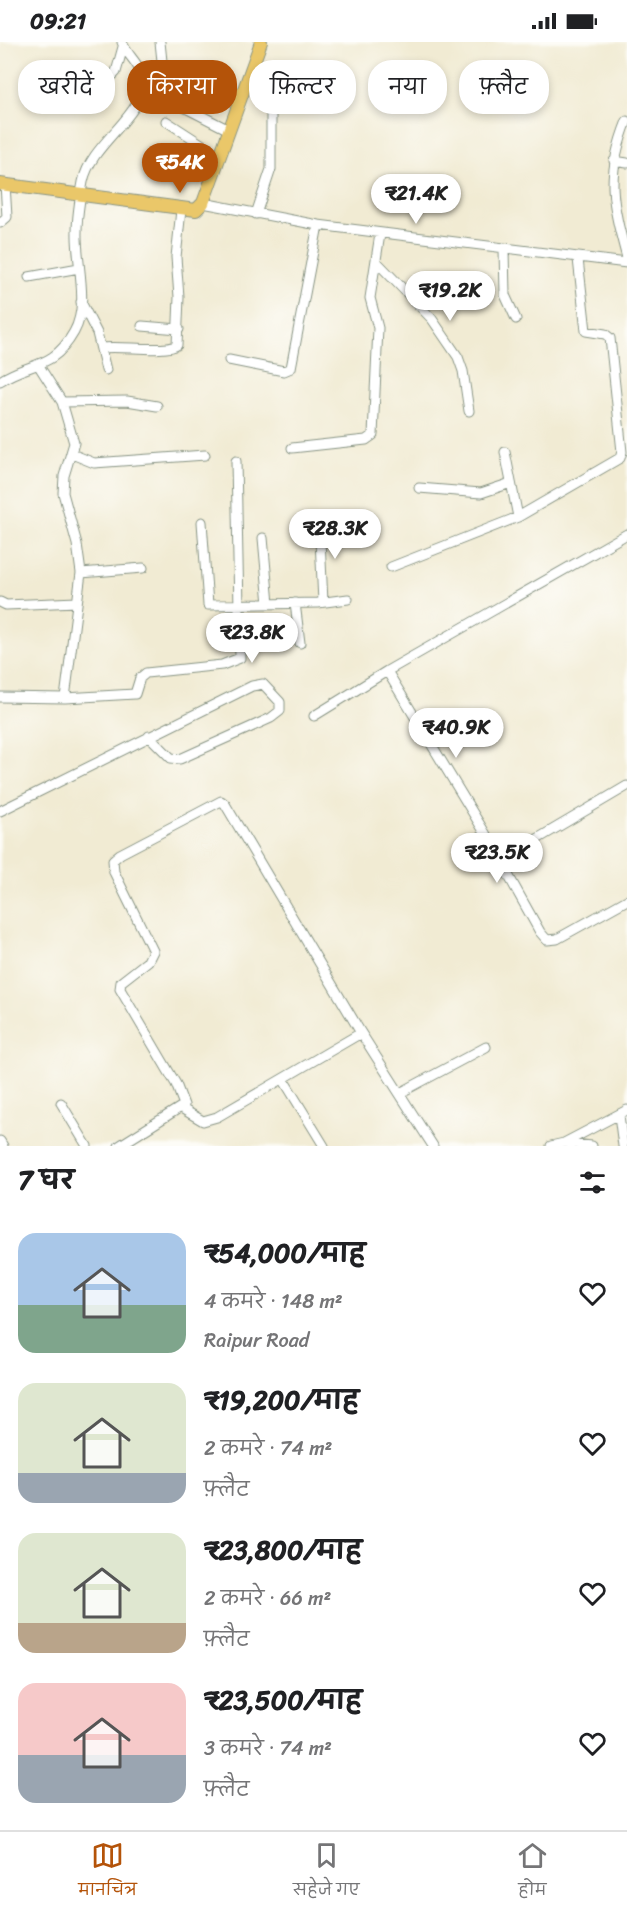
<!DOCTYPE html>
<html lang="hi">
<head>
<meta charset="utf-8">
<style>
  :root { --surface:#fff; --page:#f6f6f6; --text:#202124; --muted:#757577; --line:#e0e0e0; --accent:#b45309 }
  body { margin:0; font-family:Sriracha,"Playpen Sans Deva",sans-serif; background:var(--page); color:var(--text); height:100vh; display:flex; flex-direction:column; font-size:22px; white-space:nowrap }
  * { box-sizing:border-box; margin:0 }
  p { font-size:20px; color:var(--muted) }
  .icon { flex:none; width:33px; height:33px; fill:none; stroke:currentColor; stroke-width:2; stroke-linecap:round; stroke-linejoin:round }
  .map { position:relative; height:1104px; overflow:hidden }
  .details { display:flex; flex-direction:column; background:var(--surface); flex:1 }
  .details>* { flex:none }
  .banner { position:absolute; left:18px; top:18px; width:591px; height:54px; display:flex; gap:12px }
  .price { position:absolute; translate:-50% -51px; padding:0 14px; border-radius:21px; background:#fff; color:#222; font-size:20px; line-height:39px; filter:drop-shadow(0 2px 3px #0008) }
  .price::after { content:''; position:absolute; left:50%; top:36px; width:18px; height:14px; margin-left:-9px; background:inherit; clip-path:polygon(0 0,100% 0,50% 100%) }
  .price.on { background:var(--accent); color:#fff }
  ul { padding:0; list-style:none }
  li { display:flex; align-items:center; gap:18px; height:150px; padding:0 18px }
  li span { display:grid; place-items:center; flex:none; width:168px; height:120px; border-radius:18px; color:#555 }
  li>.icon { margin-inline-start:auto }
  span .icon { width:72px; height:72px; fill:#fffc; stroke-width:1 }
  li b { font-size:26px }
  h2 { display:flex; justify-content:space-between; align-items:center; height:72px; padding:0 18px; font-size:26px }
  .pill { padding:0 21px; border-radius:24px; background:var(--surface); box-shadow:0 3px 9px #0003; font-size:21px; line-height:54px }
  .pill.on { background:var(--accent); color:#fff }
  .status { display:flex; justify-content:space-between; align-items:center; height:42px; padding:0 30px; background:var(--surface); direction:ltr }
  .status svg { height:16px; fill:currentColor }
  .dock { display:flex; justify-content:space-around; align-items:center; height:84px; border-top:2px solid var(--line); background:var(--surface); font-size:16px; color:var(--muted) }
  .dock a { display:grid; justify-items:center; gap:3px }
  .dock .on { color:var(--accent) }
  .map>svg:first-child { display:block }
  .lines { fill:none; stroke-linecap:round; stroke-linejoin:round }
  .minor-casing { stroke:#889484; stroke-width:11 }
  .major-casing { stroke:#889484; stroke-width:14 }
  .minor { stroke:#fff; stroke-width:9 }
  .major { stroke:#eac769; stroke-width:12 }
</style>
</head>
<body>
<div class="status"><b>09:21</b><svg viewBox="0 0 49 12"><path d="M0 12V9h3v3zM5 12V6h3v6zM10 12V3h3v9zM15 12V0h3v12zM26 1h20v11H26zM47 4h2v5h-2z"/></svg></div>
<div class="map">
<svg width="627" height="1104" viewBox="0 0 627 1104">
  <rect width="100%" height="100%" fill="#fdfcf7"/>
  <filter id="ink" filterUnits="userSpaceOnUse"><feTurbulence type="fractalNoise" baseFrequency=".0167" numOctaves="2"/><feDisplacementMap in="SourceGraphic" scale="12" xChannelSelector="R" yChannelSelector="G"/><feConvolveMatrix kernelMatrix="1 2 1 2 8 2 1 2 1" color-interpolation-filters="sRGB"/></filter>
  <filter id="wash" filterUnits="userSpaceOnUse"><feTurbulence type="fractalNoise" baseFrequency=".008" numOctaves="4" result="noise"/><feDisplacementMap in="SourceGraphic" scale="24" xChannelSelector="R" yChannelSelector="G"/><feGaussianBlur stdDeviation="1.35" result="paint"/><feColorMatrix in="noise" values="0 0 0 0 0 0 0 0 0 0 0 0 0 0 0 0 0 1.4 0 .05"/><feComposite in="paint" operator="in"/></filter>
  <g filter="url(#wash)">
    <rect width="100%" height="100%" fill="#f1ebd3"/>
  </g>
  <g filter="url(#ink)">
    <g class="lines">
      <g class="minor-casing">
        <path id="minor" d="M160 0 162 19 176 61 229 88
          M63 40 111 35 116 30 123 5
          M166 79 220 114
          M627 79C605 134 612 160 627 216
          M614 119 627 121
          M203 161 318 183 627 221
          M256 172 271 127V65
          M0 181 7 175 5 142
          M504 207 505 253 516 277
          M376 219 432 277 458 315 463 329 469 369
          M29 235 79 226
          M81 260 97 291 106 328
          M142 284 179 287
          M101 306C119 303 167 311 177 303L179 255 176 215 181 168
          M229 318 284 329 291 326 318 183
          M0 339C30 319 52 329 74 290 90 262 76 221 77 190 77 173 80 156 83 140 91 98 153 70 141 31 137 19 126 12 122 0
          M62 360 127 359 157 364
          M292 406 366 398 373 393 378 286 370 256 380 192
          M505 410 518 475
          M72 412 94 421 205 413
          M419 446 481 451 511 441
          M319 477 323 560
          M202 480 208 563 318 561 348 557
          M263 496 269 562
          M391 525 518 475 620 416 622 410 610 296 605 292 586 289 578 217
          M81 531 143 526
          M0 560 6 563 77 560
          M295 561 300 601
          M387 629 502 819
          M0 655 65 656 81 531 77 502 63 451 64 434 74 401 62 360 39 324
          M65 656 135 652 140 636 146 631 222 623 240 616 236 419
          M314 674 387 629 627 492
          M627 744 527 803 502 822 540 890 547 898 557 897 627 858
          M0 769 252 644 263 642 280 660V669L271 676 180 717 171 716 149 694
          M283 1037 324 1104
          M400 1051 486 1005
          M61 1061 87 1104
          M181 1066 203 1079 217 1075 361 991
          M619 1073 623 1104
          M0 1099 3 1104
          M564 1101 627 1068
          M119 1104 184 1063 176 1042 120 947 121 940 148 919 153 909 114 830 113 818 120 812 221 759 225 762 361 991 433 1104
          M551 1104 564 1101 592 1104"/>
      </g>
      <g class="major-casing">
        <path id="major" d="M0 142 196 168 203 161 261 0"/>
      </g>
      <use href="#minor" class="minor"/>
      <use href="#major" class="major"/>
    </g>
  </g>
</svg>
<b class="price on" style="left:180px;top:152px">₹54K</b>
<b class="price" style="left:416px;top:183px">₹21.4K</b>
<b class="price" style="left:450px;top:280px">₹19.2K</b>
<b class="price" style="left:335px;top:518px">₹28.3K</b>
<b class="price" style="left:252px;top:622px">₹23.8K</b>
<b class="price" style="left:456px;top:717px">₹40.9K</b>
<b class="price" style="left:497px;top:842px">₹23.5K</b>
<div class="banner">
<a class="pill">खरीदें</a>
<a class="pill on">किराया</a>
<a class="pill">फ़िल्टर</a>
<a class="pill">नया</a>
<a class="pill">फ़्लैट</a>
</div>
</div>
<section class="details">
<h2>7 घर<svg class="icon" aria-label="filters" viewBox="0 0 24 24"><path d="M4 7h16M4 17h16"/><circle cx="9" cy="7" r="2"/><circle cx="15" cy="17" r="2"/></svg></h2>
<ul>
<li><span style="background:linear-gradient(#a9c7e8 60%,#7fa58c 0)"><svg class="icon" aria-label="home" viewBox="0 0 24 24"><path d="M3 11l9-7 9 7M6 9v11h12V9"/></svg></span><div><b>₹54,000/माह</b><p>4 कमरे · 148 m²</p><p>Raipur Road</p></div><svg class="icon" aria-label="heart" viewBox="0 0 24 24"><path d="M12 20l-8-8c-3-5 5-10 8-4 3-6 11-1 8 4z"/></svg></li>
<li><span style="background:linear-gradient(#dfe7d0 75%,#9aa5b1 0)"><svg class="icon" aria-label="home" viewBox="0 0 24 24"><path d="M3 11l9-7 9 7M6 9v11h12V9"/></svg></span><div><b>₹19,200/माह</b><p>2 कमरे · 74 m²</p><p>फ़्लैट</p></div><svg class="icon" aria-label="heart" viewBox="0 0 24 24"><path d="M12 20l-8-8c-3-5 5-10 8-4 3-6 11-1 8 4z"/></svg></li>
<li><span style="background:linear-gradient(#dfe7d0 75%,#b9a48a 0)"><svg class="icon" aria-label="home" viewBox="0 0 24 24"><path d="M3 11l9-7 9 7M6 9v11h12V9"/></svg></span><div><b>₹23,800/माह</b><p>2 कमरे · 66 m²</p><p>फ़्लैट</p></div><svg class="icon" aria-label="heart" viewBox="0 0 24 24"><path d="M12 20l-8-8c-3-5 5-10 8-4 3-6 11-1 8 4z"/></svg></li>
<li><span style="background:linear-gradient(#f6c9c9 60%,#9aa5b1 0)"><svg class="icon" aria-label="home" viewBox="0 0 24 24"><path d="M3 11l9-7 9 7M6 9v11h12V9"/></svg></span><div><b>₹23,500/माह</b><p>3 कमरे · 74 m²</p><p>फ़्लैट</p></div><svg class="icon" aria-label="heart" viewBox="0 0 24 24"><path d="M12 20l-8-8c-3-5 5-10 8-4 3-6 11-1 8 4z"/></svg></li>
</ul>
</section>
<nav class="dock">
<a class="on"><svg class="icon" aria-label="map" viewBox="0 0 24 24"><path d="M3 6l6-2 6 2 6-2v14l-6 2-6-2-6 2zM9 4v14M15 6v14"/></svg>मानचित्र</a>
<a><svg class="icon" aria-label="saved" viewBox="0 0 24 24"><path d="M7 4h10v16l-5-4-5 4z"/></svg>सहेजे गए</a>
<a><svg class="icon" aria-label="home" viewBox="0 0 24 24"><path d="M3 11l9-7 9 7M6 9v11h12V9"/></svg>होम</a>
</nav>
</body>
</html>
